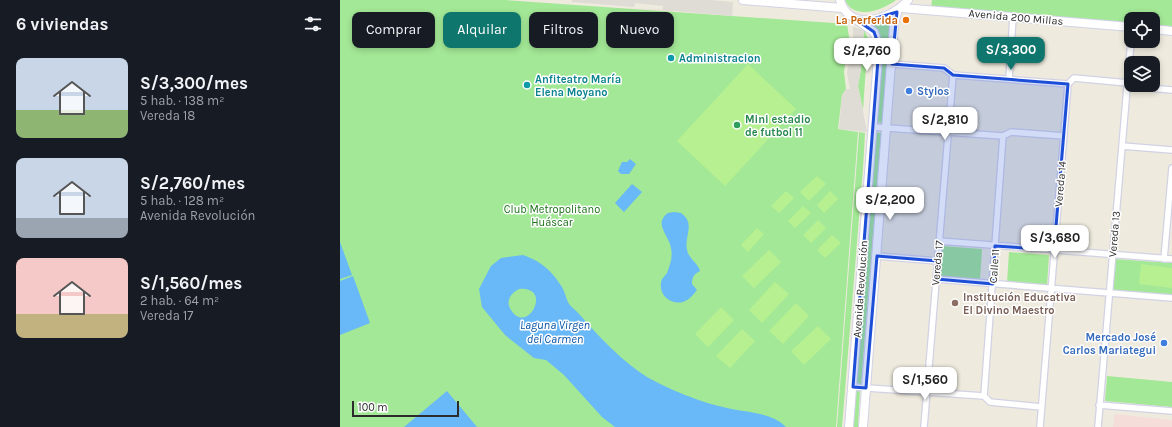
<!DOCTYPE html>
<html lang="es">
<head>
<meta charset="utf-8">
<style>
  :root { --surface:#171b24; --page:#242831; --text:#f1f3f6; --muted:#9ea1a6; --accent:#0f766e }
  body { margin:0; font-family:Karla,sans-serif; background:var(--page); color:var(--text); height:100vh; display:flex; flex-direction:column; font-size:15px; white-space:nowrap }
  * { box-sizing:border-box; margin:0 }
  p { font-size:13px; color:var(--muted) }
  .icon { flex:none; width:22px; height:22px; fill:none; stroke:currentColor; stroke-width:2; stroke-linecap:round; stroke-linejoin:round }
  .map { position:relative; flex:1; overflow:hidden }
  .details { display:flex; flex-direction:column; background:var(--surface); width:340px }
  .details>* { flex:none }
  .banner { position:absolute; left:12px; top:12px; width:380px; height:36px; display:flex; gap:8px }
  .tools { position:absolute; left:784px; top:12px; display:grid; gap:8px }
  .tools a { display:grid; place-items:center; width:36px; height:36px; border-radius:8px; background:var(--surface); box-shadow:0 2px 6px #0003; font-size:20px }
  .scale { position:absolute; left:12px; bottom:10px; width:107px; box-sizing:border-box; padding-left:4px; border:2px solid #2c2c2c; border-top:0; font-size:11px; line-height:14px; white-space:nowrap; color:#2c2c2c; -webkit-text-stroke:3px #fff; paint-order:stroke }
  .price { position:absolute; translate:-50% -34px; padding:0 9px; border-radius:8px; background:#fff; color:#222; font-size:13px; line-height:26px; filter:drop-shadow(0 1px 2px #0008) }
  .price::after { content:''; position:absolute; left:50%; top:24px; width:12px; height:9px; margin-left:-6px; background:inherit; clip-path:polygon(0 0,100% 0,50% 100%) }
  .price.selected { background:var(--accent); color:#fff }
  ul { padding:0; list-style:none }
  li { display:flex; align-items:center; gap:12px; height:100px; padding:0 16px }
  li span { display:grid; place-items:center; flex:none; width:112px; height:80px; border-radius:8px; color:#555 }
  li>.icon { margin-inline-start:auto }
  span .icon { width:48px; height:48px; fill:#fffc; stroke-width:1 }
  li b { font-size:17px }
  h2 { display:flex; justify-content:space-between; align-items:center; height:48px; padding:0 16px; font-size:17px }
  .chip { padding:0 14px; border-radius:8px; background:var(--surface); box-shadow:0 2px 6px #0003; font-size:14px; line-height:36px }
  .chip.selected { background:var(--accent); color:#fff }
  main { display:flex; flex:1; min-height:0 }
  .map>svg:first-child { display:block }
  .medical { fill:#f5deda }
  .green { fill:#a3e896 }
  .pitch { fill:#b7f091 }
  .plaza { fill:#dedcd4 }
  .water { fill:#69b8f7; fill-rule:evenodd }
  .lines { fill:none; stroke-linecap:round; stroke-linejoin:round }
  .street-casing { stroke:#d2d2e5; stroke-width:8 }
  .secondary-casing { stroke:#d2d2e5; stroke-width:10 }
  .street { stroke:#fff; stroke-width:5.5 }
  .secondary { stroke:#fff; stroke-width:8 }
  .marked { fill:#1d4ed8; fill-opacity:0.2; stroke:#1d4ed8; stroke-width:3; stroke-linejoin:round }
  .food-dot { fill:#e8710a; stroke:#fff; stroke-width:1.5 }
  .culture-dot { fill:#0f9aa8; stroke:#fff; stroke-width:1.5 }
  .shop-dot { fill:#3f7fe0; stroke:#fff; stroke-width:1.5 }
  .leisure-dot { fill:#2e9e5b; stroke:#fff; stroke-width:1.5 }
  .education-dot { fill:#8d6e63; stroke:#fff; stroke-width:1.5 }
  .labels { text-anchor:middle; stroke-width:3; stroke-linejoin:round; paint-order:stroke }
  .street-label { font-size:11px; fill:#2c2c2c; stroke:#fff }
  .food-label { font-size:11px; font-weight:bold; fill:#c56008; stroke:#fff; text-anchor:end }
  .culture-label { font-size:11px; font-weight:bold; fill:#0d838f; stroke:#fff; text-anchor:start }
  .shop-label { font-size:11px; font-weight:bold; fill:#366cbe; stroke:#fff; text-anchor:start }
  .leisure-label { font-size:11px; font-weight:bold; fill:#27864d; stroke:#fff; text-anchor:start }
  .park-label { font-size:11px; fill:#186f15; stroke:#fff }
  .education-label { font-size:11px; font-weight:bold; fill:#785e54; stroke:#fff; text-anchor:start }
  .water-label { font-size:12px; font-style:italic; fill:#0452a7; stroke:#fff }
</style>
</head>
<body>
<main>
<section class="details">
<h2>6 viviendas<svg class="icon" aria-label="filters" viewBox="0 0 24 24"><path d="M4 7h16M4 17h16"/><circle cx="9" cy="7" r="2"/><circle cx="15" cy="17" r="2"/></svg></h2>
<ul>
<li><span style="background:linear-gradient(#c9d6e8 65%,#8fb573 0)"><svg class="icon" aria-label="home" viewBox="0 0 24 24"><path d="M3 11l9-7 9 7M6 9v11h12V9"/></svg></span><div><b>S/3,300/mes</b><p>5 hab. · 138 m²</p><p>Vereda 18</p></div></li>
<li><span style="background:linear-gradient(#c9d6e8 75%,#9aa5b1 0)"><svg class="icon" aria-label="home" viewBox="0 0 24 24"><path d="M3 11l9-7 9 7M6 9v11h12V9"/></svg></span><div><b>S/2,760/mes</b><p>5 hab. · 128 m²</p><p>Avenida Revolución</p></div></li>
<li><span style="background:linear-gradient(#f6c9c9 70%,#c2b280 0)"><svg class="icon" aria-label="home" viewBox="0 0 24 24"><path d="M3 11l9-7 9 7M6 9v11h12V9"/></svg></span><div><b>S/1,560/mes</b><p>2 hab. · 64 m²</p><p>Vereda 17</p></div></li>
</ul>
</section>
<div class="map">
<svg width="832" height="427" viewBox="0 0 832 427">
  <rect width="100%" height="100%" fill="#eeeadd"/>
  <path class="medical" d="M775 414 832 420V427H773Z"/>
  <path class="green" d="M0 0H165L507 24 510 43 505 48 506 55 504 72 506 89 502 95 498 129 518 132 496 427H0Z
    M505 0H556C543 10 514 21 505 0Z
    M592 0H832V27L813 25V19H791V24L591 8Z
    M550 18 551 21 542 123 536 122 538 33 533 23Z
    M524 30 528 38 523 110 518 86 521 69Z
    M519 132 525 133 523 169 502 427H497Z
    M535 132 541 133 521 384 516 383Z
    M602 246 642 249 640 280 600 277Z
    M669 252 709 255 707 286 667 283Z
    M774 259 832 263V296L772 291Z
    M767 376 832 382V407L765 401Z
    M515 390H520L518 427H512Z"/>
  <path class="pitch" d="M408 64 456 109 385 186 337 141Z
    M477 176 486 184 469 201 460 192Z
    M446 191 454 198 439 213 431 206Z
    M490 191 498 199 484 213 477 205Z
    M463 206 471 213 455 228 448 221Z
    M478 220 486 228 471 243 463 235Z
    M417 228 424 234 408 252 401 245Z
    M492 235 501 243 485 258 477 250Z
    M429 250 441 262 414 288 402 276Z
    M801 264 832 268V288L799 284Z
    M435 282 449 294 422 323 409 310Z
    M456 303 469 316 443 344 429 331Z
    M381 307 394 320 368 347 355 334Z
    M478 326 491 339 464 365 451 351Z
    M402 329 415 341 390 368 376 356Z"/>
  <path class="plaza" d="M232 0H370L393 2 392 16 323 10V6L295 3 294 7 232 2Z
    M513 27 524 30 521 69 518 86 527 132 499 129 502 95 506 89H510L507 73 513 43Z"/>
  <path class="water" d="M290 159 296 164 289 174H281L278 171 282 162H287Z
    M292 184 302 192 284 212 275 203Z
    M334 212 341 213C356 224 344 235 347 250 349 259 358 263 360 271 354 274 352 277 352 284L357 290C353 295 349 300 343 302 331 305 319 296 321 283 321 279 325 276 327 273 330 265 333 257 331 248 329 235 313 224 328 213Z
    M0 242 12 275 0 279Z
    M183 255C202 262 211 270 222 287 225 292 226 299 229 304 232 308 237 311 240 315 259 337 282 361 307 377 328 389 360 402 383 407 404 413 430 411 446 427H275L262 417 224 375 206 360 194 358 165 335 142 307 139 289 151 266 161 258ZM179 289C214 286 187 336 171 310 165 301 171 293 179 289Z
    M13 276 30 323 0 335V281Z
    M107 391 137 427H64Z"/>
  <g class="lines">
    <g class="street-casing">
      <path id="street" d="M552 64 604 68 613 75 728 84 734 78 788 83
        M669 79 673 17
        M787 86 832 90
        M533 127 663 136 671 132 724 136
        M782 146 832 150
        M599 241 832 259
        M537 256 597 261
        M824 259 832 168
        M596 279 832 298
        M513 387 644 396
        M644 396 663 136
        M644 396 650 402 701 407
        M759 405 832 411
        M584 427 613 75
        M700 427 728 84
        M758 427 791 41"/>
    </g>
    <g class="secondary-casing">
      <path id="secondary" d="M403 0 502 8
        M500 0C509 33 552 20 568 0
        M562 8 791 27
        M813 29 832 31
        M509 427 539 46 534 32 514 18
        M523 427 554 25 557 12"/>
    </g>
    <use href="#street" class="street"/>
    <use href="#secondary" class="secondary"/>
  </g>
  <path class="marked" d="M557 12 552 64 604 68 613 75 728 84 714 250 655 246 653 284 596 279 597 261 537 256 526 388 513 387 539 46 534 32 514 18 533 19Z"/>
  <circle class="food-dot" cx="566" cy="20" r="4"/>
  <g class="culture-dot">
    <circle cx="331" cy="58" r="4"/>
    <circle cx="187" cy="85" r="4"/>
  </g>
  <g class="shop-dot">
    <circle cx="569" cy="91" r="4"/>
    <circle cx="824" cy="343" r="4"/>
  </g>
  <circle class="leisure-dot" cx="397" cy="125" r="4"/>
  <circle class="education-dot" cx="615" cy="303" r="4"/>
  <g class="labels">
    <g class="street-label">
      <text transform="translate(676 17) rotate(5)" y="4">Avenida 200 Millas</text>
      <text transform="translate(720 184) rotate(-85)" y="4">Vereda 14</text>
      <text transform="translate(774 234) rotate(-85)" y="4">Vereda 13</text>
      <text transform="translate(597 263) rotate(-85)" y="4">Vereda 17</text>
      <text transform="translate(654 266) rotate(-86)" y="4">Calle 11</text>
      <text transform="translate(520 289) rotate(-86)" y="4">Avenida Revolución</text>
    </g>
    <g class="food-label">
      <text x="558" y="24">La Perferida</text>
    </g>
    <g class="culture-label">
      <text x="339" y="62">Administracion</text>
      <text x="195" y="83">Anfiteatro María<tspan x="195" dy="13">Elena Moyano</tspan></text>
    </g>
    <g class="shop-label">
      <text x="577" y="95">Stylos</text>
      <text x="816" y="341" text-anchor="end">Mercado José<tspan x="816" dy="13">Carlos Mariategui</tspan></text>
    </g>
    <g class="leisure-label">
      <text x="405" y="123">Mini estadio<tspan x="405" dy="13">de futbol 11</tspan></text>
    </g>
    <g class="park-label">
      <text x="212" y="213">Club Metropolitano<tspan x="212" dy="13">Huáscar</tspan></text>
    </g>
    <g class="education-label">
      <text x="623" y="301">Institución Educativa<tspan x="623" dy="13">El Divino Maestro</tspan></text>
    </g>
    <g class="water-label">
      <text x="215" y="329">Laguna Virgen<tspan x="215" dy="14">del Carmen</tspan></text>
    </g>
  </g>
</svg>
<div class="tools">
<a><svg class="icon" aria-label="locate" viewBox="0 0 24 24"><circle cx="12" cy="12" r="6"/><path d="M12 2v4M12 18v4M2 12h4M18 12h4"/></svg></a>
<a><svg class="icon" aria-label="layers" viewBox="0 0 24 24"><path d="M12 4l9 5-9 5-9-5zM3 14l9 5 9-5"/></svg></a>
</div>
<div class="scale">100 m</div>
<b class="price selected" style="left:671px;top:71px">S/3,300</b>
<b class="price" style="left:527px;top:72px">S/2,760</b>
<b class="price" style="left:605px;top:141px">S/2,810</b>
<b class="price" style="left:550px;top:221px">S/2,200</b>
<b class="price" style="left:715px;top:259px">S/3,680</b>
<b class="price" style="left:585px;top:401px">S/1,560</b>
<div class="banner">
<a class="chip">Comprar</a>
<a class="chip selected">Alquilar</a>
<a class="chip">Filtros</a>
<a class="chip">Nuevo</a>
</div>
</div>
</main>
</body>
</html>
